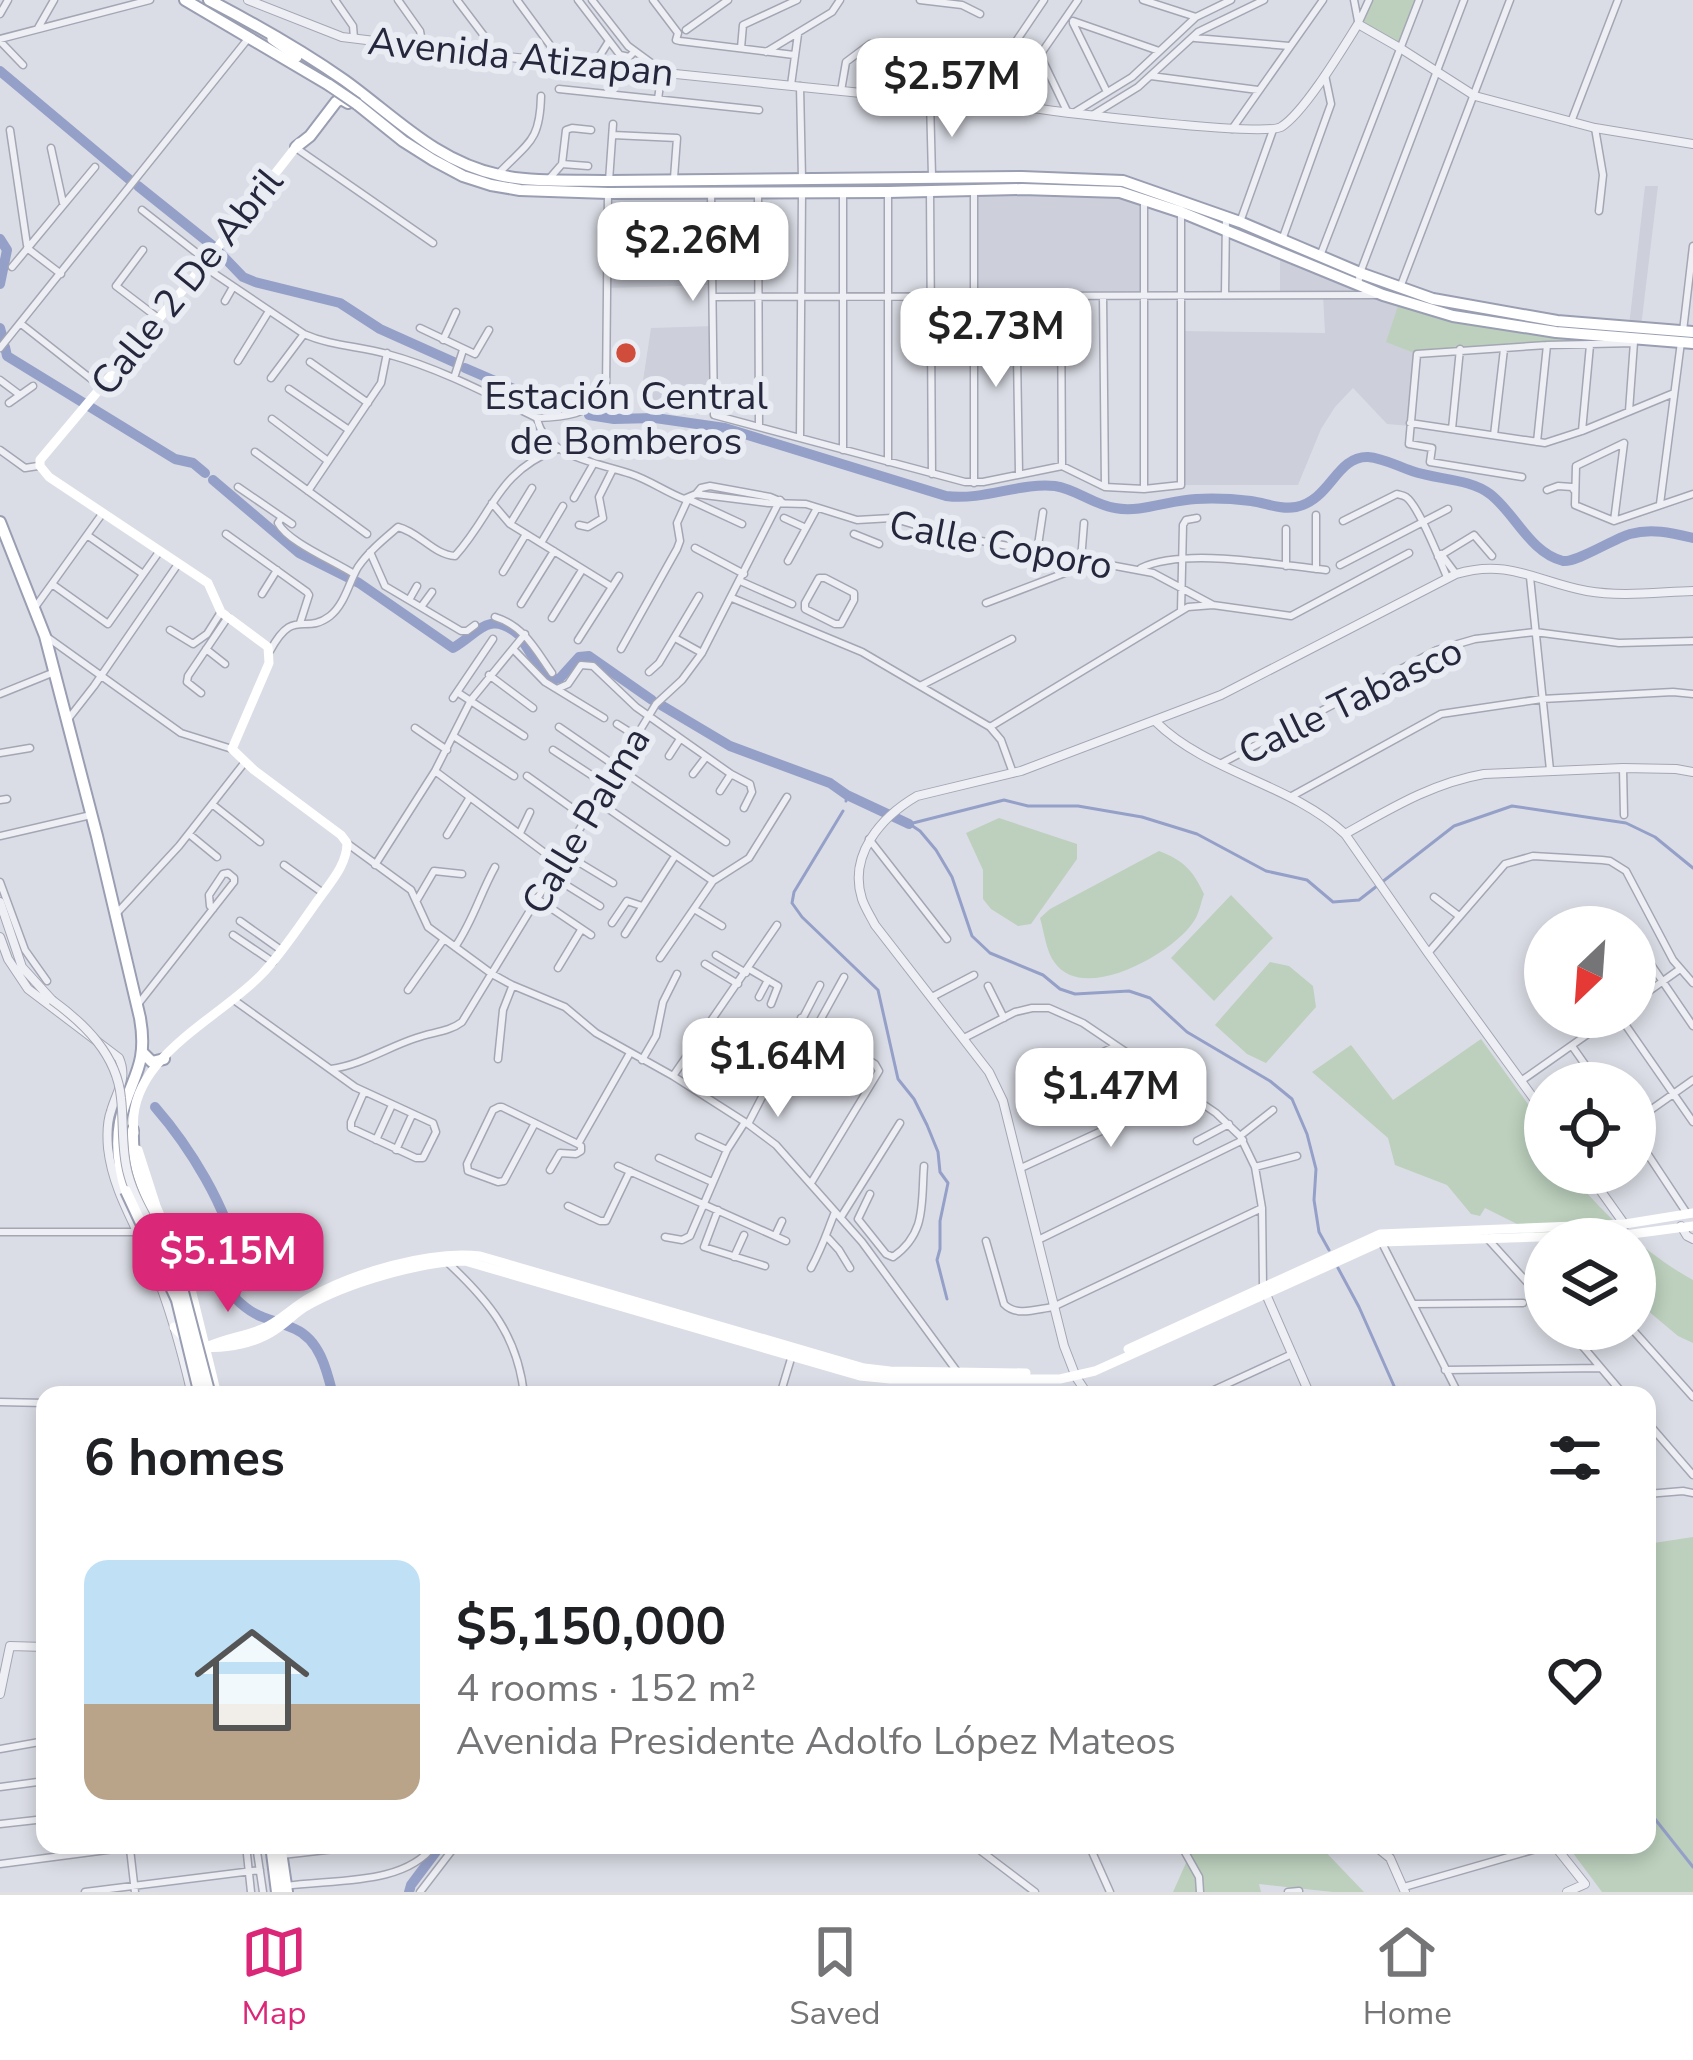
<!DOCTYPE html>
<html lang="en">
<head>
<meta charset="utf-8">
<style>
  :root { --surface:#fff; --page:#f6f6f6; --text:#202124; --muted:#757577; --line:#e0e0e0; --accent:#db2777 }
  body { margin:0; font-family:"Nunito Sans",sans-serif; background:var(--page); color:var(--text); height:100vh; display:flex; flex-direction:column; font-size:45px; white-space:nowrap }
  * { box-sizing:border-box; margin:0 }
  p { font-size:39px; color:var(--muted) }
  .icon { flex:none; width:66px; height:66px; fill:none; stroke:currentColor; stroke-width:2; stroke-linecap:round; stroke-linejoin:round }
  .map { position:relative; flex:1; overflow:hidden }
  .drawer { position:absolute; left:36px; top:1386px; width:1620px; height:468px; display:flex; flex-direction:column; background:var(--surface); border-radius:24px; box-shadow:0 6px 18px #0003 }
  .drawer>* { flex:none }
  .needle { width:78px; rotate:205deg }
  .tools { position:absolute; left:1524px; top:906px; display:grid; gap:24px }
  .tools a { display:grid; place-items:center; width:132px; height:132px; border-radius:50%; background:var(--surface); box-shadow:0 6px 18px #0003; font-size:60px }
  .price { position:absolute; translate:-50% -102px; padding:0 27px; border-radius:24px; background:#fff; color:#222; font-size:39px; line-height:78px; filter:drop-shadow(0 3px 6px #0008) }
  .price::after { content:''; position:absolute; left:50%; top:72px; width:36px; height:27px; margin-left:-18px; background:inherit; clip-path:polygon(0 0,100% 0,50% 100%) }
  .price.active { background:var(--accent); color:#fff }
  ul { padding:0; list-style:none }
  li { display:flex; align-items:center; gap:36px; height:300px; padding:0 48px }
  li+li { border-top:3px solid var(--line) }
  li span { display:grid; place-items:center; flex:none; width:336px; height:240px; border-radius:24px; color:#555 }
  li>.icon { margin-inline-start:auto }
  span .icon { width:144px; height:144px; fill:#fffc; stroke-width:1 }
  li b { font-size:51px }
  h2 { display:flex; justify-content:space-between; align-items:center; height:144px; padding:0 48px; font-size:51px }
  .tabs { display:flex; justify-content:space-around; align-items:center; height:168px; border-top:3px solid var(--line); background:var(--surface); font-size:33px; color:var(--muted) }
  .tabs a { display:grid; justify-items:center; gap:6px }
  .tabs .active { color:var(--accent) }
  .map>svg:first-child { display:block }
  .built { fill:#cdcfdb }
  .green { fill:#bcd0bd }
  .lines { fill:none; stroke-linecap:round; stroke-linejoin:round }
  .stream { stroke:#95a0c8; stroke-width:3 }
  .river { stroke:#95a0c8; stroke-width:10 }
  .secondary-tunnel { stroke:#b7b9c4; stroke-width:9; stroke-dasharray:9 4.5; stroke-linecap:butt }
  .minor-casing { stroke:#a4a6b3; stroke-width:9 }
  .tertiary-casing { stroke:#a4a6b3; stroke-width:10 }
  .primary-casing { stroke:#9a9eb2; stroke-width:14 }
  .minor { stroke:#eeeff5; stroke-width:6 }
  .tertiary { stroke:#eeeff5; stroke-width:8 }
  .secondary { stroke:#fff; stroke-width:9 }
  .primary { stroke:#fff; stroke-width:10 }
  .tertiary-bridge-casing { stroke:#a4a6b3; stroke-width:10; stroke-linecap:butt }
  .primary-bridge-casing { stroke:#9a9eb2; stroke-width:14; stroke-linecap:butt }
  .tertiary-bridge { stroke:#eeeff5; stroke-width:8 }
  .primary-bridge { stroke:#fff; stroke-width:10 }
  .poi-dot { fill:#d14d3b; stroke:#eaecf4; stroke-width:4.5 }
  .labels { text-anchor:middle; stroke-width:12; stroke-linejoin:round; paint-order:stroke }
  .street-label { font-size:39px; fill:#25273c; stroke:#eaecf4 }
  .poi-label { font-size:39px; fill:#25273c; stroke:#eaecf4 }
</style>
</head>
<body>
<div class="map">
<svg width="1693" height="1892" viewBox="0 0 1693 1892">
  <rect width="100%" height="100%" fill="#dbdde6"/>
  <path class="built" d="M1645 186H1658L1641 327 1629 326Z
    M974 190 1144 198 1142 296H976Z
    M711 192 713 285 606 288 608 193Z
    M1280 252 1400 300 1417 354 1410 426 1387 424 1353 388 1335 407 1321 429 1298 485H1181V331L1325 333 1323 295H1280Z
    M714 326V415L640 400 651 328Z"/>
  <path class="green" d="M1369 0H1419L1400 48 1358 24Z
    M1400 300 1418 306 1634 343 1417 354 1386 342Z
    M999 818 1077 844V859L1031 924 1018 926 991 909 983 899V870L966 833Z
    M1159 851C1183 860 1193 870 1204 894 1201 902 1199 914 1194 921 1174 953 1084 1004 1055 963 1046 952 1044 931 1040 918L1050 909Z
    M1231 895 1273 938 1214 1001 1171 958Z
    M1270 962 1289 966 1313 986 1316 1007 1266 1063 1247 1054 1215 1025Z
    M1481 1039 1536 1115 1533 1121 1545 1138V1173H1571C1598 1211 1652 1258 1693 1280V1343L1678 1336 1635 1300V1239H1547L1485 1208 1480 1216 1471 1214 1447 1185 1395 1165 1388 1138 1312 1072 1351 1045 1393 1100Z
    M1693 1537V1892H1602L1567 1845H1647V1544Z
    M1194 1845H1319L1364 1892H1333L1259 1884 1261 1892H1173Z"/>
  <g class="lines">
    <path class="stream" d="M846 801 847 795
      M843 811 794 892 792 903 802 917 878 990 898 1079 914 1099 927 1125 938 1152 940 1172 948 1183 940 1221V1249L937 1260 947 1299
      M909 824 1004 800 1028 806H1078L1142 817 1197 834 1266 871 1307 880 1333 902 1359 900 1454 826 1512 806 1626 823 1655 837 1693 868
      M911 825 920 831 936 850 952 877 972 936 990 953 1043 975 1060 989 1075 994 1129 991 1150 998 1187 1032 1270 1081 1292 1099 1307 1134 1316 1169 1314 1200 1319 1232 1329 1250
      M1338 1268 1359 1307 1398 1395
      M1647 1809 1693 1867"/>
    <path class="river" d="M0 71 130 180
      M138 186 213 246
      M0 239 7 250 0 284
      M218 251 243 277 255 282 340 303 380 329 456 363
      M0 328 3 339
      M5 347 7 356 175 459 193 463 205 473
      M465 368 551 405 574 411
      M589 415 614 419 655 418 725 428 946 496C984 501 1021 482 1055 486 1076 489 1094 505 1115 508 1141 513 1170 500 1196 499 1214 498 1234 499 1251 501 1266 503 1281 510 1296 507 1331 500 1336 456 1368 457 1383 458 1397 466 1412 471 1437 480 1469 478 1490 494 1515 513 1530 553 1563 561 1576 563 1613 539 1630 534 1652 528 1672 533 1693 538
      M213 480 299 553 359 583 453 648C479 633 488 610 518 634
      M524 643 540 668 553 680 560 678 579 657 589 656 652 700
      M661 705 730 746 830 783 847 795 909 824
      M155 1107C189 1146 228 1208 237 1259 239 1271 236 1286 235 1298 258 1321 269 1317 295 1329 320 1340 327 1371 333 1395
      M409 1892 411 1885 441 1845"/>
    <path class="secondary-tunnel" d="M297 57 337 83 338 90 335 96"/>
    <g class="minor-casing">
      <path id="minor" d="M335 0 353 26 354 38
        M398 0 420 31 423 47
        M457 0 488 41 489 55
        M517 0 550 45 555 60
        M578 0 620 55 629 57 634 52
        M592 0 628 46 662 71 658 99
        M653 0 678 33 676 40 680 41 794 55
        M920 0 962 5 980 14
        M1143 0 1196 17
        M1354 0 1358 21
        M0 14 8 0
        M1073 21 1159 51
        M1073 23 1107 92
        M1358 24 1369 0
        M38 28 54 0
        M686 30 728 0
        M1195 38 1289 46
        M0 39 150 0
        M0 41 23 65
        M741 48 743 25 797 0
        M766 52 832 12 840 0
        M587 62 599 57 609 41
        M996 71 1044 0
        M1151 76 1258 90
        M791 85 798 34
        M800 86 802 179
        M559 89 759 110
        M841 91 846 62 870 44 955 52
        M930 100 932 176
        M1067 111 1040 55 1078 0
        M1075 112 1132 77 1196 17 1231 0
        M1094 114 1138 87 1198 32 1264 0
        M1571 122 1618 0
        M1595 128 1603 175 1599 211
        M1232 129 1323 0
        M10 130 27 245
        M613 135 677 138 674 178
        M51 148 63 203
        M296 148 433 243
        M562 164 588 166
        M499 173C529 142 540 141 541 96
        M549 179 562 164 566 130 572 128 591 130
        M609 181 613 124
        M930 191 932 474
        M711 192 714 415 965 482H983L1062 466 1105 487 1144 489 1181 485V212
        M843 192V450
        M758 193 759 427
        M142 210 207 261
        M1240 222 1273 130
        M1282 240 1331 104 1325 75
        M27 248 61 274
        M143 250 116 286 158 318
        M1320 256 1419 0
        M203 266 304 334C331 346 359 346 387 354 439 368 488 394 537 418 544 457 600 463 631 474 649 480 666 492 684 499L696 494 701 488 710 486 770 497 782 502
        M12 267 95 167
        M1358 285 1360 273 1464 0
        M1401 285 1510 0
        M1225 295 1226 217
        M1061 296 1062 466
        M1103 296 1105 487
        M714 297 1376 295
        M1016 297 1019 473
        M225 301 233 287
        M20 323 100 386
        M420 328 475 354 489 330
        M1683 331 1693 246
        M443 340 456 312
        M0 348 247 40
        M238 361 269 311
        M310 362 368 403
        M271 378 304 334
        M454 378 463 350
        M0 380 20 395
        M289 389 349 430
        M9 403 33 386
        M1629 411 1634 342
        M537 418C563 417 590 415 606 392L608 193
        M272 419 328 461
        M1410 423 1545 443 1582 431 1674 393
        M1452 429 1460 349
        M1582 431 1590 345
        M1494 435 1504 349
        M800 438 802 193
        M1537 442 1547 345
        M1624 443 1576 466 1575 505 1614 521 1693 494
        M0 450 25 468 38 466
        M255 452 367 534
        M888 462V192
        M1522 477 1430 462 1432 448 1409 444 1417 354 1547 345 1634 343
        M974 483V190
        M238 487 292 524
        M1144 489V198
        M1547 490 1558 486 1572 487 1574 490
        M308 491 381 383 387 353
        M696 494 768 503 806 504 857 520 892 518 949 535 1153 573 1213 605
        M574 498 594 463
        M492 503 510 524 612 587
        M1660 504 1681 342
        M282 517 278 523C288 542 332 560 354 574
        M784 518 806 528
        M1343 521 1397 494C1400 495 1403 495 1406 497 1419 506 1440 561 1447 577
        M1614 521 1624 443
        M510 524 532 488
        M579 525 588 527 603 518 599 497 613 469
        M226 534 307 592 309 595 300 623
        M854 534 879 544
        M87 535 143 574
        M541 543 563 506
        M695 548 744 574
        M370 552 385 586 461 631H467L475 625
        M1037 552 1043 512
        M1441 554 1456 574
        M1438 557 1474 535 1492 556
        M1081 560 1084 523
        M788 561 817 508
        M1340 565 1448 509
        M1286 566V529
        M1141 568C1186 547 1276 565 1326 570
        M1316 569V515
        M503 572 526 534
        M1530 577 1550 770
        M819 578H825L854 593V600L841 624H835L805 609V603Z
        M740 581 792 604
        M52 584 108 624 159 552
        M262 594 277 570
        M732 598 862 652 990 727 1001 740 1013 773
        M409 600 417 586
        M986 603 1070 571 1074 559
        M521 604 554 551
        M36 606 102 514
        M421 607 432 592
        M1181 611 1183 525 1186 520 1197 518
        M495 617C524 626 535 649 552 673
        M552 618 582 570
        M170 630 193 644 207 634 221 612
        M47 637 181 733 232 749
        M675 638 702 653
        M578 640 619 576
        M206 649 225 664
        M513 649 545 682 604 718
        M621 649 677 549 680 541 677 523 688 499 742 524
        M270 651C294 606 304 636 330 616 345 604 349 582 358 567 369 551 384 539 398 527 419 532 434 555 455 556 495 511 495 474 558 448
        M649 672 659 663 699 596
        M489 675 533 708
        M922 685 1012 639
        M557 689 568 684 581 665 593 666 636 707 731 774 750 784 752 792 744 808
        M457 692 524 736
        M201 693 187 682 188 676 228 617
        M0 694 52 673
        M453 698 493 639
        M69 718 94 686 178 564
        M617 724 636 736
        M559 727 726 842
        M990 727 1188 607 1213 605 1291 616 1409 553
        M415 728 447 750
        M455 737 514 776
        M553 750 605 784
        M0 753 30 748
        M669 756 680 739
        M1222 763 1437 650 1475 639 1535 632 1619 643 1693 641
        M1623 768 1624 815
        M435 771 557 862
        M693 774 706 757
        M527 776 586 818
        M720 791 731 774
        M1292 796 1441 714 1542 699 1673 692 1693 694
        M0 800 7 799
        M597 801 713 881
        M212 804 260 842
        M520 833 530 812
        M189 834 217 857
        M447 835 470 797
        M0 836 91 815
        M869 839 947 939
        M348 844 411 890 428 927 492 974 512 985 565 1007 596 1033 673 1076 748 1124 776 1145 862 1242 956 1370
        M565 854 613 883
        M284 865 323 893
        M375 865 435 771 471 700 525 634
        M550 875 600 906
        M0 882 25 950 47 981
        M1434 897 1459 916
        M536 898 591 935
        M417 900 434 871 462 874
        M694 909 722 926
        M116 914 179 846 245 762
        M240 921 281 950
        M612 923 627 901 642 906
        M625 934 675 856
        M233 935 273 962
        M1635 941 1693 1026
        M455 947C473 921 480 894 495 867
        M1428 953 1505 864 1533 856 1602 860 1610 861 1626 871 1673 960 1693 983
        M716 955 746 973
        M660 958 713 881 749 858 787 797
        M705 964 738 984
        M558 968 581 930
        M749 969 778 986 771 1004
        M988 986 1004 1018
        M408 990 444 939
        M759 997 768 980
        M932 997 974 975
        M234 1000 355 1087 433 1123 436 1132 423 1158H416L351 1128V1122L364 1092
        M1635 1001 1680 969
        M139 1003 234 882V878L228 873 223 874 209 895 210 906 213 909
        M1620 1017 1693 1122
        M801 1018 875 1064 879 1071 811 1183
        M817 1026 844 977
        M964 1038 1015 1012 1032 1008H1049L1083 1023 1216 1113 1240 1136 1255 1167 1262 1208 1263 1285
        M1572 1046 1598 1083
        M689 1054 753 1085
        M498 1059 503 1010 512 987
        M642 1060 656 1036 663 1002 677 974
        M331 1069C361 1065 388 1047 416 1038 432 1032 449 1032 462 1022L656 704 682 680 702 653 780 500
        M1056 1074 1116 1046
        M673 1076 777 925
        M1521 1081 1612 1017
        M1635 1121 1693 1080
        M535 1123 504 1181 498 1182 468 1171 467 1164 493 1110 499 1107H502L578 1144
        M748 1124 820 985
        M1635 1135 1686 1212
        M1240 1136 1273 1110
        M699 1137 727 1150
        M376 1140 392 1105
        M1197 1141 1229 1124
        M396 1150 412 1115
        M659 1158 712 1182
        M618 1166 786 1241
        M1255 1167 1297 1156
        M1021 1168 1184 1093
        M550 1170 560 1153 576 1154 581 1151V1146L578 1144 630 1053
        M870 1194 858 1219 886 1254 893 1257C927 1233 921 1203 924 1166
        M568 1206 600 1221H606L630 1171
        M718 1210 704 1247 765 1266
        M841 1217 900 1123
        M0 1232H137
        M775 1236 782 1221
        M665 1237 682 1240 690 1236 727 1150 745 1122
        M1486 1237 1545 1302
        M828 1238 839 1250 850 1268
        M1038 1240 1243 1140
        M986 1241 1004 1304C1016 1317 1037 1309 1053 1307L1262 1208
        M1382 1243 1459 1395
        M734 1257 744 1235
        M447 1262C489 1301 518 1336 524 1395
        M811 1268C823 1246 826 1234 835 1212
        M1414 1304 1523 1303
        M1568 1329 1624 1395
        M1632 1329 1693 1397
        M1445 1370 1601 1368
        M780 1395 793 1352
        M1203 1395 1292 1354
        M0 1402 45 1403
        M1647 1422 1693 1475
        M1647 1494 1683 1491 1693 1493
        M0 1749 45 1741
        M0 1787 45 1781
        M0 1824 45 1819
        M246 1845 251 1892
        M256 1845 263 1892
        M973 1845 1035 1892
        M1089 1845 1110 1892
        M1181 1845 1199 1877 1200 1892
        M130 1849 135 1892
        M282 1855 370 1845
        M0 1864 145 1845
        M286 1886C332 1879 405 1886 434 1845
        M1404 1887 1550 1845
        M85 1892 260 1870
        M420 1892 456 1845
        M1288 1892 1299 1891"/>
    </g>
    <g class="tertiary-casing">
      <path id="tertiary" d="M248 0 342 37 489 55 930 100C956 100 978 90 996 71L1005 97
        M975 89C994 91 1007 104 1026 107 1059 112 1263 137 1281 127 1304 113 1343 48 1358 24L1400 48 1475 96 1595 128 1693 144
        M1156 722C1208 773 1290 783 1345 834L1428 953 1545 1114
        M1345 834C1390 809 1432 783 1484 774L1623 768 1676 769 1693 772
        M0 902 22 967 52 1000
        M0 937 8 959 28 989 119 1058C128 1079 117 1090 111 1111 107 1122 107 1136 108 1148 113 1193 138 1228 154 1269 171 1310 182 1352 192 1395
        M1588 1173 1625 1225
        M1681 1226 1687 1236 1693 1239
        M1265 1292 1310 1395
        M1088 1395 1076 1377 1064 1346 1003 1101 989 1072 875 925C871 917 865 908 862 899 848 855 881 817 917 796L1021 771 1221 695 1456 574C1508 558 1538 582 1587 591 1621 597 1659 592 1693 591
        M0 1694 10 1646 45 1647
        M1374 1845 1390 1858 1405 1892
        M1554 1845 1585 1884 1567 1892"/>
    </g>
    <g class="primary-casing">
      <path id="primary" d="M185 0 329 85
        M209 0C255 24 301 50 344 80 393 115 436 162 499 175 534 183 573 180 609 181L1022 177 1123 181 1240 222 1360 273 1433 299 1557 321 1693 332
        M357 104 403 141 433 160 463 176 491 185 520 190 608 193 888 192 1022 189 1120 192 1181 212 1383 295 1453 316 1556 332 1693 343
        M296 147 310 136 336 102 341 99 348 103
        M0 522 45 636 97 836 140 1018C149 1069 129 1078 120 1122 116 1145 119 1169 126 1191
        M143 1053 152 1062 164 1059
        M133 1130C131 1184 157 1205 165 1251
        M271 1845 277 1892
        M280 1845 287 1892"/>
    </g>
    <use href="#minor" class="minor"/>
    <use href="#tertiary" class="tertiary"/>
    <path class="secondary" d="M272 39 297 57
      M134 1133C125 1059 218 1020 262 974 283 952 300 925 318 900 330 883 347 865 347 843L341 835 254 770 232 749 269 663 268 647 221 612 208 583 49 477 40 466V460L203 266 299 143
      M138 1150 156 1206 190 1285 217 1395
      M174 1327 188 1342
      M209 1346C226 1338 245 1336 262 1329 279 1322 293 1307 309 1298 353 1273 430 1250 480 1256L864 1368 890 1371 1026 1373
      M204 1347C227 1349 256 1343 275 1330 286 1323 294 1314 305 1307 346 1283 419 1262 465 1261L860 1376 890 1379H1060L1095 1371 1381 1242 1632 1234 1693 1226
      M1128 1349 1380 1234 1625 1224 1693 1213"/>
    <use href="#primary" class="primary"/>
    <g class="tertiary-bridge-casing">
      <path id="tertiary-bridge" d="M52 1000C85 1024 117 1055 121 1098 124 1123 121 1150 128 1174 135 1201 153 1227 165 1251"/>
    </g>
    <g class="primary-bridge-casing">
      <path id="primary-bridge" d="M329 85 357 104
        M126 1191 177 1300 200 1395
        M165 1251 182 1288 210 1395"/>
    </g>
    <use href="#tertiary-bridge" class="tertiary-bridge"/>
    <use href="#primary-bridge" class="primary-bridge"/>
  </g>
  <circle class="poi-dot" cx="626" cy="353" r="12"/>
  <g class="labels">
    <g class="street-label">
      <text transform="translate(521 56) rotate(6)" y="14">Avenida Atizapan</text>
      <text transform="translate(186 281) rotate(-51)" y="14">Calle 2 De Abril</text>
      <text transform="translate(1001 544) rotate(11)" y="14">Calle Coporo</text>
      <text transform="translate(1350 700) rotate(-26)" y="14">Calle Tabasco</text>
      <text transform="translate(585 820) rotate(-59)" y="14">Calle Palma</text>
    </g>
    <g class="poi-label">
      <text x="626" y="409">Estación Central<tspan x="626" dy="45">de Bomberos</tspan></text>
    </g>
  </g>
</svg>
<div class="tools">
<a><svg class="needle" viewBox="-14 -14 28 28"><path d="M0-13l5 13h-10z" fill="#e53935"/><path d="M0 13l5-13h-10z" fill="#757577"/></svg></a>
<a><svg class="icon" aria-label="locate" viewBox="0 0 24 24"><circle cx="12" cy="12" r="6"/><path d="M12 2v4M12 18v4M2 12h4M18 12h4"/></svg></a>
<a><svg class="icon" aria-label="layers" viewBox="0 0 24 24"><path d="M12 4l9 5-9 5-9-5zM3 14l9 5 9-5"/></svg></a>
</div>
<b class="price" style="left:952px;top:140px">$2.57M</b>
<b class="price" style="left:693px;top:304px">$2.26M</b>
<b class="price" style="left:996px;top:390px">$2.73M</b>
<b class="price" style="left:778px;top:1120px">$1.64M</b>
<b class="price" style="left:1111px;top:1150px">$1.47M</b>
<b class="price active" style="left:228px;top:1315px">$5.15M</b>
<section class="drawer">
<h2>6 homes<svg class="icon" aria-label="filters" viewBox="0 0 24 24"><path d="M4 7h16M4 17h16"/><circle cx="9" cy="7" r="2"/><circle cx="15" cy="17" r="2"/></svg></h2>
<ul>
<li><span style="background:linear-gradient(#bfe0f5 60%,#b9a48a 0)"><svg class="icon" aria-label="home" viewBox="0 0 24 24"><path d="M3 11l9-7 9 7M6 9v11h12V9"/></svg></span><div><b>$5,150,000</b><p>4 rooms · 152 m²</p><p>Avenida Presidente Adolfo López Mateos</p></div><svg class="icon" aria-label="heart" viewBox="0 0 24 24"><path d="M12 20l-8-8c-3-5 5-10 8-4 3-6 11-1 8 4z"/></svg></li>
</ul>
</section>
</div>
<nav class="tabs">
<a class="active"><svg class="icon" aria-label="map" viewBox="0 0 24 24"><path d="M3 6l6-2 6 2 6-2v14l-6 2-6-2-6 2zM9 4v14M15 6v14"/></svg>Map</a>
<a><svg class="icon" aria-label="saved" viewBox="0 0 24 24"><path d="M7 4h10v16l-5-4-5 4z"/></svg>Saved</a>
<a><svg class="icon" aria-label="home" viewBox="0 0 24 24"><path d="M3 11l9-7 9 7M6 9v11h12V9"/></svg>Home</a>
</nav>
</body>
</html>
